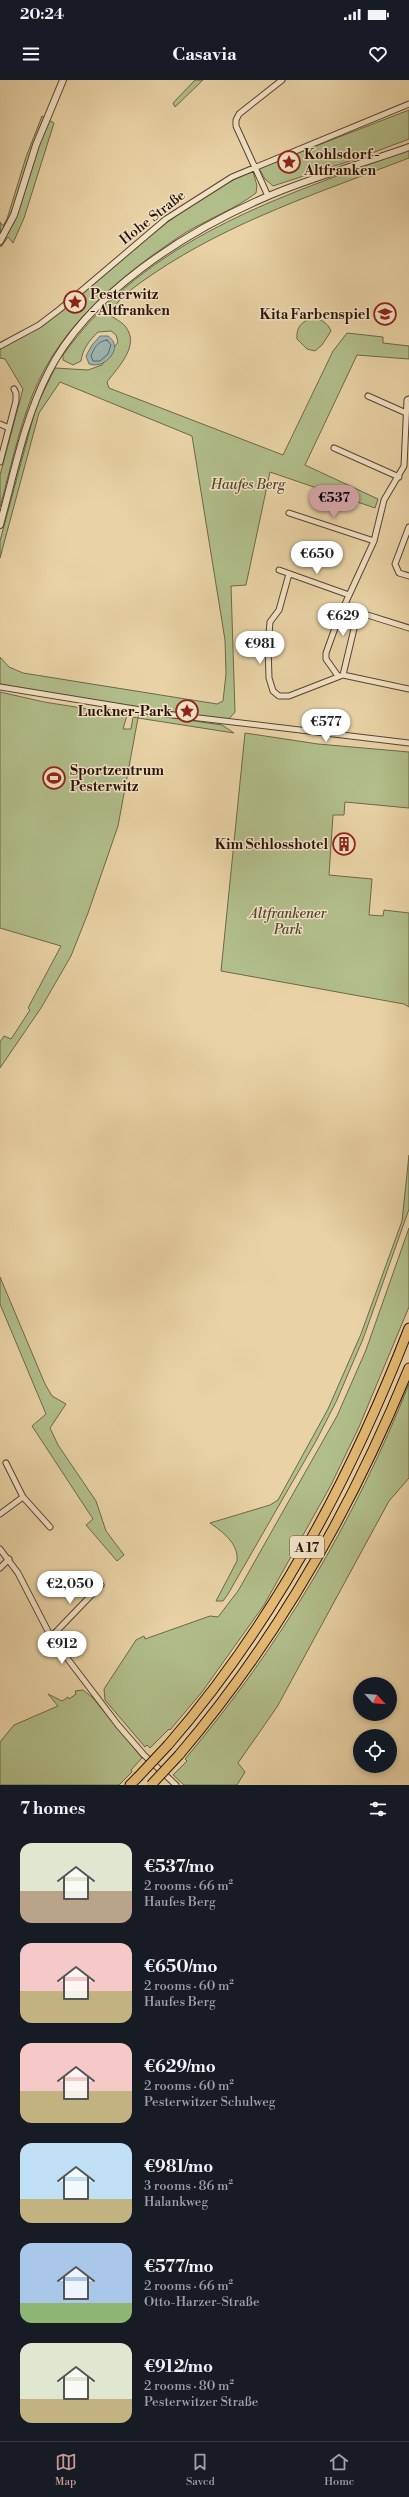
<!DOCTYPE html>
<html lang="en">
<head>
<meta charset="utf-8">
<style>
  :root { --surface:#171b24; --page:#20242c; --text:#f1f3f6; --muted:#9ea1a6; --line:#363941; --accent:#c59692 }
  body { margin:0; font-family:"Libre Bodoni",serif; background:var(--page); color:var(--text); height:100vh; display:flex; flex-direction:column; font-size:15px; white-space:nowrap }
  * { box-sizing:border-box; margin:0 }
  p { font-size:13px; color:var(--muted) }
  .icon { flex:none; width:22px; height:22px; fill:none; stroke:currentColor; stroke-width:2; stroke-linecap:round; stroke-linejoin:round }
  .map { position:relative; height:1705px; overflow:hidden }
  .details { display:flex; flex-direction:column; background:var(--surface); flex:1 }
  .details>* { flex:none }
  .needle { width:26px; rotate:116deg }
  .tools { position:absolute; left:353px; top:1597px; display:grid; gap:8px }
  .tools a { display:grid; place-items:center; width:44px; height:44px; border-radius:50%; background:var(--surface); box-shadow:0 2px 6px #0003; font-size:20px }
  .price { position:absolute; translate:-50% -34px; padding:0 9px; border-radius:14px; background:#fff; color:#222; font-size:13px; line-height:26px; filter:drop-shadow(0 1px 2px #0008) }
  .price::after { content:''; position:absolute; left:50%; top:24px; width:12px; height:9px; margin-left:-6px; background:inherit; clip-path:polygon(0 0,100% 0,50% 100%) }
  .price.on { background:var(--accent); color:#111 }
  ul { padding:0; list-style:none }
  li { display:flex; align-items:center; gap:12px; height:100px; padding:0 20px }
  li span { display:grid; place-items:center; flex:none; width:112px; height:80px; border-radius:12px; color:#555 }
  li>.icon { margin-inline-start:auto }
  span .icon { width:48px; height:48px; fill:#fffc; stroke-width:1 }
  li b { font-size:17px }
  h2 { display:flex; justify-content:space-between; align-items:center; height:48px; padding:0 20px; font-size:17px }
  .status { display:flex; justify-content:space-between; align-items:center; height:28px; padding:0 20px; background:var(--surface); direction:ltr }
  .status svg { height:11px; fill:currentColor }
  header { display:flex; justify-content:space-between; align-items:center; height:52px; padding:0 20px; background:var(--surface); font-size:18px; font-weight:700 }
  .tabs { display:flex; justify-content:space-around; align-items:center; height:56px; border-top:1px solid var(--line); background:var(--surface); font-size:11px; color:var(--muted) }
  .tabs a { display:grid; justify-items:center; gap:2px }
  .tabs .on { color:var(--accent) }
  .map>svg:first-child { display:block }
  .green { fill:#b1be8a; stroke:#6e6848 }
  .water { fill:#9cb5b2; stroke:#6e736e }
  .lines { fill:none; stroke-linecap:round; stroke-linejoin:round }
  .shore { stroke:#63635c; stroke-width:1 }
  .minor-casing { stroke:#5a422f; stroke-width:7 }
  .tertiary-casing { stroke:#5a422f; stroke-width:8 }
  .motorway-casing { stroke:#2a1107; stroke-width:11 }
  .minor { stroke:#f1e2c5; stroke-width:5 }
  .tertiary { stroke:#f1e2c5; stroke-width:6 }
  .motorway { stroke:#e4ba73; stroke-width:9 }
  .motorway-bridge-casing { stroke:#2a1107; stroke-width:11; stroke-linecap:butt }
  .motorway-bridge { stroke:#e4ba73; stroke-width:9 }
  .labels { text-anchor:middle; stroke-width:3; stroke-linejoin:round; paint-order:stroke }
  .shield { fill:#f1e2c5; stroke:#665040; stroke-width:1 }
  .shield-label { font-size:13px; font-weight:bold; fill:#2a1107 }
  .poi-label { font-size:14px; font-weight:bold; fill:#2a1107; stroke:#f1e2c5; text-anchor:start }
  .street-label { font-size:14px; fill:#2a1107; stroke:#f1e2c5 }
  .park-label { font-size:14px; font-style:italic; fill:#52452e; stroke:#f1e2c5 }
</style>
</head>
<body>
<div class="status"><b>20:24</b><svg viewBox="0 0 49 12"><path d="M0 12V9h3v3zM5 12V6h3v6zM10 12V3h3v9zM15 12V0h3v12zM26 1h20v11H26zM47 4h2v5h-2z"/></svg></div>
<header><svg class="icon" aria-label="menu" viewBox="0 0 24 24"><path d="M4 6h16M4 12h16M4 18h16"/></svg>Casavia<svg class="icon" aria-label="heart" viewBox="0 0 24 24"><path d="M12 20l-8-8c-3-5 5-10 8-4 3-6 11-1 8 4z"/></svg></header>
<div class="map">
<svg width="409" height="1705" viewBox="0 0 409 1705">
  <rect width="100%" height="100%" fill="#e9d3a6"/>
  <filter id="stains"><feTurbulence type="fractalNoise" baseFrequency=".005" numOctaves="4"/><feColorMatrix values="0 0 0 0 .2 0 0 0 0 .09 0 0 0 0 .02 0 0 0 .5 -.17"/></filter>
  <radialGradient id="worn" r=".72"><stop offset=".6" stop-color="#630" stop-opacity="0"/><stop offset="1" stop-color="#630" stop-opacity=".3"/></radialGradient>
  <path class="green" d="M195 0H203L175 27 173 23Z
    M409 30V59L359 78 273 106 265 99 259 88Z
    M42 36 54 43 24 138 13 163 8 157 1 167 0 142 3 146 7 139 26 77Z
    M409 70V78C321 112 231 141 153 194 137 205 117 218 110 235 115 239 122 242 125 246 141 265 118 287 107 302L109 308 283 375 333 271 347 253 383 257V263L409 266V279L357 275 305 385 378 419 375 428 270 392 246 505 231 506 235 632 228 640 48 614 0 604V577L9 587 23 593 217 624 223 621 226 594 225 560 192 356 60 302 39 333 0 478V461L36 327 55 288 88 290 102 285 118 262 116 255 111 251 98 252C89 261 83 268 81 281L73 285 63 280V275C147 158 279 117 409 70Z
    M253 91 257 106 256 113C235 129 208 139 185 153 122 194 60 245 32 316 18 352 10 391 0 427V395L23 309 5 279 0 278V268C93 221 156 131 253 91Z
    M313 238C321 239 328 243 331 251L322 265 315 271 307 269 297 259C296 248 301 241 313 238Z
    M0 612 44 622 127 635 123 649H131L133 637 138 638 139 633 222 645 234 653 138 638 118 746 88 833 71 876 41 928 0 988V962L4 956 11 959 30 930 28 928 61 866 0 848Z
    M245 653 318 664 409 672V728L345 722 344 735H333L329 795 372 799 369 835 383 836 384 830 409 833V927L404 924 221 891Z
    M409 1075V1129L363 1259 336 1322 316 1361 228 1514 223 1521H216L237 1481C239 1464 223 1452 210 1443L270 1425 278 1420 328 1329 361 1254 402 1141Z
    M409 1148V1227L359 1347 331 1405 264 1525 202 1612 170 1650 169 1649 150 1668 147 1665 145 1667 105 1620 104 1609 136 1560 144 1556 145 1559 210 1536 218 1537 238 1511 337 1336 366 1270Z
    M0 1197 45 1304 52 1316 66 1324 50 1348 58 1365 96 1421 106 1451 124 1475 117 1481 86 1445 93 1439 32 1346 46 1334 0 1224Z
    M409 1304V1398L389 1421 277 1627 238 1683 245 1692 237 1705H184L173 1695 187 1681 185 1679C280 1567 355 1440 409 1304Z
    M83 1610 93 1618 142 1678 131 1690 132 1692 119 1705H0V1662L14 1645 58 1626 48 1614 62 1621 68 1617 69 1619 76 1614 75 1611Z"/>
  <path class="water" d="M100 256H108C125 267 105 290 89 284L86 276 92 265Z"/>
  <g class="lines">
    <path class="shore" d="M107 260 111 265 108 274 100 281H93L91 276C94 268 98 261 107 260Z"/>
    <g class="minor-casing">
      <path id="minor" d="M268 116 236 46V40L239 34 282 0
        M0 266 39 245 60 229 166 139 232 97 409 24
        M368 316 404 332
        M0 344 9 348
        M334 368 399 397
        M0 382 16 321V313L14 309
        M289 433 374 461
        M409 447 395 484 399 493 409 496
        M279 490 349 515
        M289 494 279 530 270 542 268 566 269 598 273 611 279 616H289L343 595 409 609
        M343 595 358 532 409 548
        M338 596 326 579V573L339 537 374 461 384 420 404 386 407 320 409 319
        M0 607 165 634 409 663
        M23 1417 50 1447
        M0 1434 23 1417 6 1383
        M0 1469 18 1493 51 1557 118 1645 144 1675 176 1705
        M0 1488 9 1479
        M51 1557 101 1505"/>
    </g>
    <g class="tertiary-casing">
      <path id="tertiary" d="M0 161 14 135 36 65 63 0
        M0 445C14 394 24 340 48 293 88 213 187 151 266 117 312 97 362 84 409 67"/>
    </g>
    <g class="motorway-casing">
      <path id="motorway" d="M168 1665C274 1543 351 1398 409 1248
        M179 1675C278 1559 352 1428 409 1288
        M130 1705 138 1697"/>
    </g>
    <use href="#minor" class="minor"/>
    <use href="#tertiary" class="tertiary"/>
    <use href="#motorway" class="motorway"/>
    <g class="motorway-bridge-casing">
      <path id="motorway-bridge" d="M138 1697 168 1665
        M151 1705 179 1675"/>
    </g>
    <use href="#motorway-bridge" class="motorway-bridge"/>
  </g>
  <defs>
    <g id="sight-ring" transform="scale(1.15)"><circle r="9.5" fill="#f1e2c5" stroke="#8f2418" stroke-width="1.5"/><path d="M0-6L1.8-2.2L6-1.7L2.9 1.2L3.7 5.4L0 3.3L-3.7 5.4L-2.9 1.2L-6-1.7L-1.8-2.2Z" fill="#8f2418"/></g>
    <g id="school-ring" transform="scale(1.15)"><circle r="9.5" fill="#f1e2c5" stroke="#8f2418" stroke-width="1.5"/><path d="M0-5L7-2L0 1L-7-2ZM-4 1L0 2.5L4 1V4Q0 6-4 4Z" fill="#8f2418"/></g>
    <g id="stadium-ring" transform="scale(1.15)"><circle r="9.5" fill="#f1e2c5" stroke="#8f2418" stroke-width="1.5"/><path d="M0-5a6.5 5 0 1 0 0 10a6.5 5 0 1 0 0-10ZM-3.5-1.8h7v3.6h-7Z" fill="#8f2418"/></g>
    <g id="building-ring" transform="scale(1.15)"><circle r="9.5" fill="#f1e2c5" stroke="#8f2418" stroke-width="1.5"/><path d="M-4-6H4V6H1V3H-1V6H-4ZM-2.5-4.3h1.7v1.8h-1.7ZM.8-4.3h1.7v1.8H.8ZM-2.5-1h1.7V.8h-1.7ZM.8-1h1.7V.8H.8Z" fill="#8f2418"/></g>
  </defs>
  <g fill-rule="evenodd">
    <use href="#sight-ring" x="289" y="82"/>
    <use href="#sight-ring" x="75" y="222"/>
    <use href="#school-ring" x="385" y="234"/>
    <use href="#sight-ring" x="187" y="631"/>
    <use href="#stadium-ring" x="54" y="698"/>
    <use href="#building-ring" x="344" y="764"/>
  </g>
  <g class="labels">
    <rect class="shield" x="290" y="1456" width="34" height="22" rx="3"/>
    <g class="shield-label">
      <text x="307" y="1472">A 17</text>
    </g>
    <g class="poi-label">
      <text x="304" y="79">Kohlsdorf -<tspan x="304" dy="16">Altfranken</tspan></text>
      <text x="90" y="219">Pesterwitz<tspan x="90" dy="16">- Altfranken</tspan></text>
      <text x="370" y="239" text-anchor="end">Kita Farbenspiel</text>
      <text x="172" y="636" text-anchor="end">Luckner-Park</text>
      <text x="70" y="695">Sportzentrum<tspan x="70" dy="16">Pesterwitz</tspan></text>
      <text x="328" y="769" text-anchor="end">Kim Schlosshotel</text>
    </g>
    <g class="street-label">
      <text transform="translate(152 137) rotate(-38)" y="5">Hohe Straße</text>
    </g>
    <g class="park-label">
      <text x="248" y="409">Haufes Berg</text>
      <text x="288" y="838">Altfrankener<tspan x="288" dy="16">Park</tspan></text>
    </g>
  </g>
  <rect width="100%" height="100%" filter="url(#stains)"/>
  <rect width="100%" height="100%" fill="url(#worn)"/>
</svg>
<div class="tools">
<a><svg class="needle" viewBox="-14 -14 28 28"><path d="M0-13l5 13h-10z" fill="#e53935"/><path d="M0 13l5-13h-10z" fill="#9ea1a6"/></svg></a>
<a><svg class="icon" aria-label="locate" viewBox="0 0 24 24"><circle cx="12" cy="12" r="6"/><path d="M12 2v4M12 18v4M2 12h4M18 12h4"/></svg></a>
</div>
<b class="price on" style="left:334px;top:439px">€537</b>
<b class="price" style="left:317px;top:495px">€650</b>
<b class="price" style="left:343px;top:557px">€629</b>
<b class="price" style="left:260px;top:585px">€981</b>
<b class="price" style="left:326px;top:663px">€577</b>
<b class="price" style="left:70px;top:1525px">€2,050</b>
<b class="price" style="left:62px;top:1585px">€912</b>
</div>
<section class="details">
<h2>7 homes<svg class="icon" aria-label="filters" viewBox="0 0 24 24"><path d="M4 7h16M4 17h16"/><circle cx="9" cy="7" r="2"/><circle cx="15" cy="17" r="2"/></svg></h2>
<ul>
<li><span style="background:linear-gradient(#dfe7d0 60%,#b9a48a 0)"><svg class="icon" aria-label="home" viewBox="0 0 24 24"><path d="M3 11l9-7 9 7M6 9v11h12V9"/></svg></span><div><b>€537/mo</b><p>2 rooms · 66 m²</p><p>Haufes Berg</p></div></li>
<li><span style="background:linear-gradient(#f6c9c9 60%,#c2b280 0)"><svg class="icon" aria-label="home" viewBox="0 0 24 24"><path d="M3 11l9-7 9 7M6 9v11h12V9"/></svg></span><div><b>€650/mo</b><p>2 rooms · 60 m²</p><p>Haufes Berg</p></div></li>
<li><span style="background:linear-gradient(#f6c9c9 60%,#c2b280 0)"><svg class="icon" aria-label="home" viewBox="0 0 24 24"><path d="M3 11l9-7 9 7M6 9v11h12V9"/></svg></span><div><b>€629/mo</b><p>2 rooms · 60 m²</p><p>Pesterwitzer Schulweg</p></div></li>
<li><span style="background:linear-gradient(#bfe0f5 70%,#c2b280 0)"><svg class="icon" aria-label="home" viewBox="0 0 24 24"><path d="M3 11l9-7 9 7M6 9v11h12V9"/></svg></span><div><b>€981/mo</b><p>3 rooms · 86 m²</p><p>Halankweg</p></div></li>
<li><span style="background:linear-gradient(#a9c7e8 75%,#8fb573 0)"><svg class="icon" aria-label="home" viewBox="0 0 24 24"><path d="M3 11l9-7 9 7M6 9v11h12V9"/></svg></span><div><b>€577/mo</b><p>2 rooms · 66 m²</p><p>Otto-Harzer-Straße</p></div></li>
<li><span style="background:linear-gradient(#dfe7d0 70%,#c2b280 0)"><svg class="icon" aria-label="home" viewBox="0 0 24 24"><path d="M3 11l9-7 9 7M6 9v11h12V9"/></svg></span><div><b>€912/mo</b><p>2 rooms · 80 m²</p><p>Pesterwitzer Straße</p></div></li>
</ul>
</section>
<nav class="tabs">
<a class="on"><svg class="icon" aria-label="map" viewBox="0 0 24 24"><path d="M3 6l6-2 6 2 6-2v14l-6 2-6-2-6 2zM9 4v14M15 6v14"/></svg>Map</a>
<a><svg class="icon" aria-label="saved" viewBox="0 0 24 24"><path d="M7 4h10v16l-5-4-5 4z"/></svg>Saved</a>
<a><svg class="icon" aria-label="home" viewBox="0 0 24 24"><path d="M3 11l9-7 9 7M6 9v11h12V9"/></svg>Home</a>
</nav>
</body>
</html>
